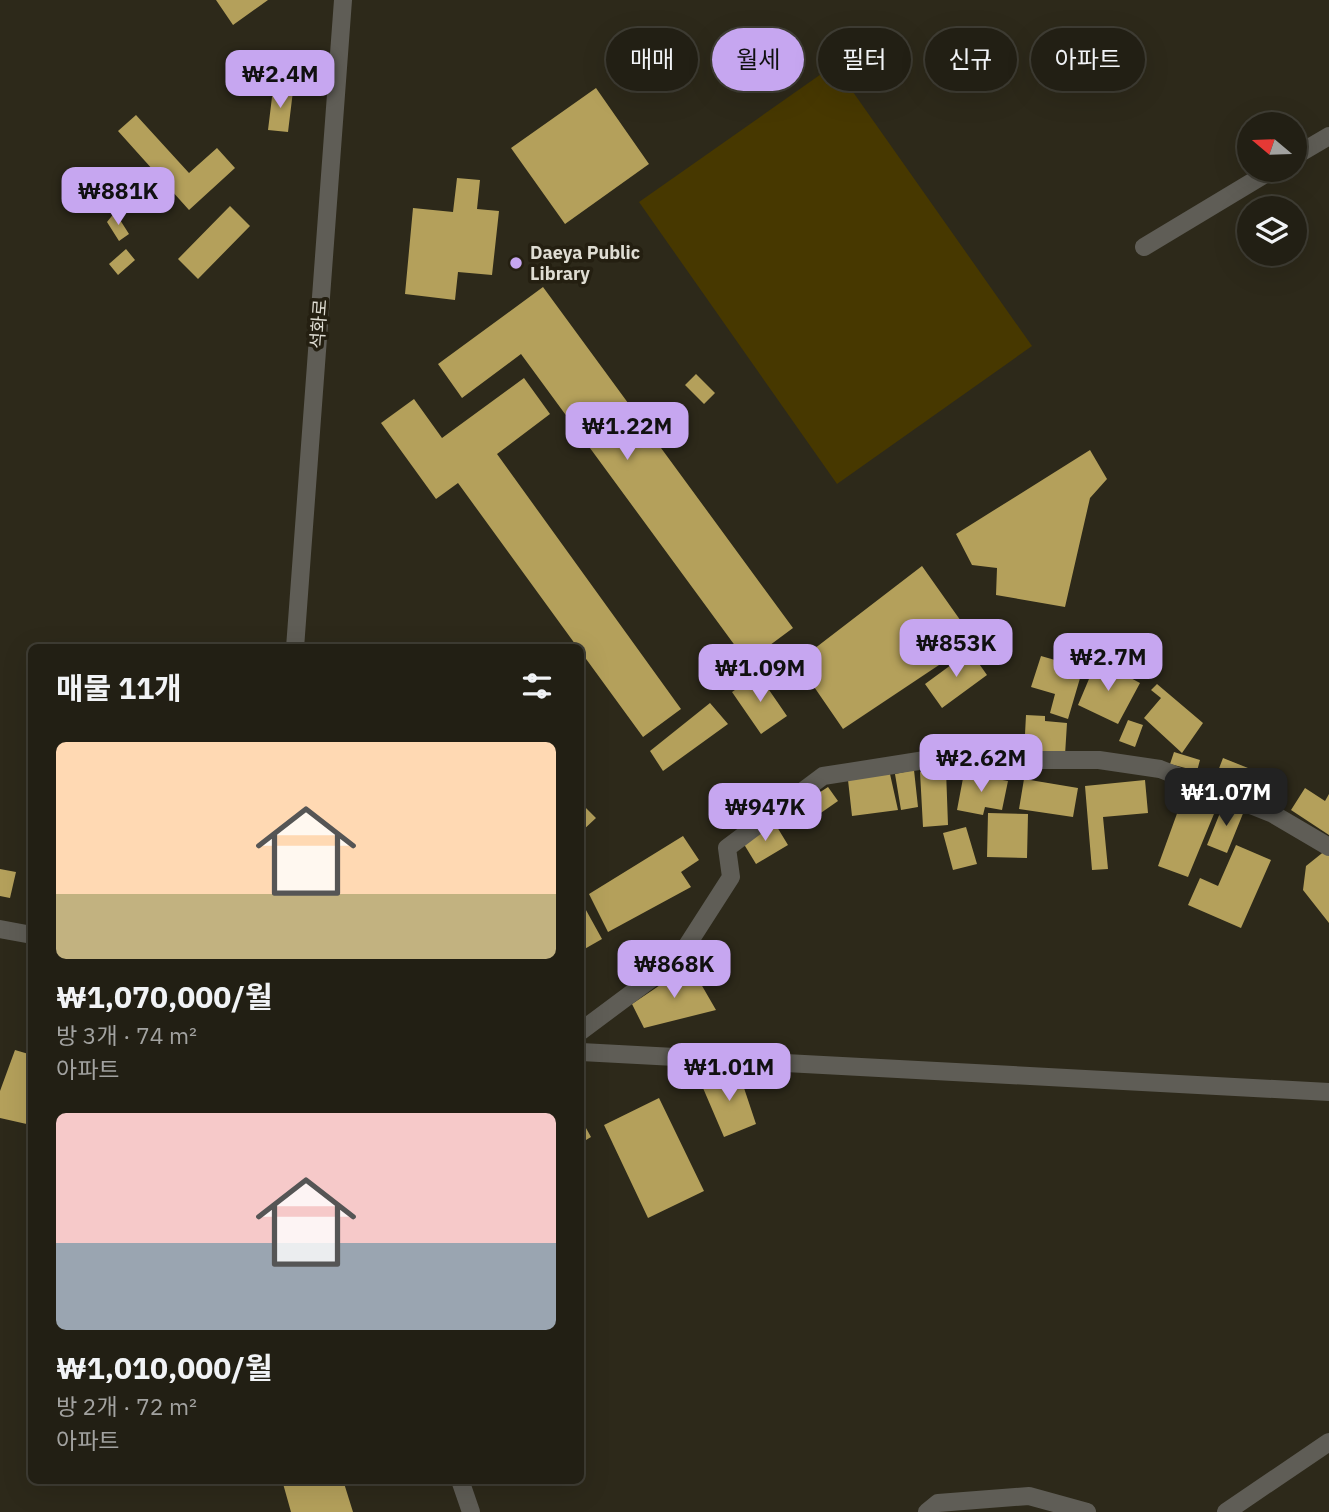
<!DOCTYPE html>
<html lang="ko">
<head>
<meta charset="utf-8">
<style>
  :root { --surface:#221f14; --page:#2a271d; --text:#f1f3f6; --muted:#a2a2a0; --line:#3f3d34; --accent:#c6a6f0 }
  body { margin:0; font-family:"IBM Plex Sans","Noto Sans KR",sans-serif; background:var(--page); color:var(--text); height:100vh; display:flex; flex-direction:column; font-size:26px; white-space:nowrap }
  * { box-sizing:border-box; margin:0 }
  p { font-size:23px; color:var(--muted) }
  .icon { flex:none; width:38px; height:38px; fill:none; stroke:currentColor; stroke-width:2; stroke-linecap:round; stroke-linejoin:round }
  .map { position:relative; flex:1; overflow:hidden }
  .sheet { position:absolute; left:28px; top:644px; width:556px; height:840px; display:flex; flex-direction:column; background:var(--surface); border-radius:10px; box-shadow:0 7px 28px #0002,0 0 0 2px var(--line) }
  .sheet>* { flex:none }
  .hud { position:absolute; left:606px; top:28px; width:618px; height:63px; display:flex; gap:14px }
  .needle { width:46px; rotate:289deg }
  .buttons { position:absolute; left:1237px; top:112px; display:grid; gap:14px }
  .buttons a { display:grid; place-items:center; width:70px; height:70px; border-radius:50%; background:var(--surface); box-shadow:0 7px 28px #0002,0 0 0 2px var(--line); font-size:35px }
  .price { position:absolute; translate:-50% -60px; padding:0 16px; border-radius:14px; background:var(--accent); color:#111; font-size:23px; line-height:46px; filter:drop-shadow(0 2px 4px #0008) }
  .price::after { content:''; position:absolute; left:50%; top:42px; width:21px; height:16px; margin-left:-10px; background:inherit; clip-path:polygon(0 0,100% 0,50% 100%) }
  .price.active { background:#222; color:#fff }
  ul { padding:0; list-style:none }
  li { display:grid; align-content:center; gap:14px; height:371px; padding:0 28px }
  li span { display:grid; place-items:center; height:217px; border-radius:10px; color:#555 }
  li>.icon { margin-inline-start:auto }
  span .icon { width:126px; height:126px; fill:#fffc; stroke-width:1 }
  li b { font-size:30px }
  h2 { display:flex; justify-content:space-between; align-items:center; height:84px; padding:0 28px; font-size:30px }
  .tag { padding:0 24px; border-radius:32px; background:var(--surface); box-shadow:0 7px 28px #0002,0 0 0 2px var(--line); font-size:24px; line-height:63px }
  .tag.active { background:var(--accent); color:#111 }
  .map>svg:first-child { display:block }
  .green { fill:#473800 }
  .building { fill:#b4a05b }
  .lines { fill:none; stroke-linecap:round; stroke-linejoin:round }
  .minor { stroke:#5f5d56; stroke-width:18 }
  .poi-dot { fill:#c6a6f0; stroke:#241f11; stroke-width:2.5 }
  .labels { text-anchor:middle; stroke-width:7; stroke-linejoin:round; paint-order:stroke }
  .poi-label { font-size:18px; font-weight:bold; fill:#dfddd3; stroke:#241f11; text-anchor:start }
  .street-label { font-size:18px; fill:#dfddd3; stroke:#241f11 }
</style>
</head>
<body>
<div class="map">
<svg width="1329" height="1512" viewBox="0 0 1329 1512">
  <rect width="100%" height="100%" fill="#2d291a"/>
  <path class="green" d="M834 65 1032 346 837 484 639 202Z"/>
  <path class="building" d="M216 0H268L233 25Z
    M596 88 649 164 565 224 511 148Z
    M273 89 293 91 288 132 268 130Z
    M136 115 189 173 217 148 235 168 189 210 118 131Z
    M457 178 480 180 477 209 499 211 492 275 458 272 455 300 405 294 413 208 453 212Z
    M230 206 250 226 198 279 178 259Z
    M115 212 129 234 119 241 107 222Z
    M126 249 135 260 118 275 109 264Z
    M543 287 793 628 747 662 521 354 462 398 438 364Z
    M696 374 715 393 704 404 685 385Z
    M524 378 550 414 497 454 681 709 643 737 581 652V648H578L458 483 436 499 381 423 414 399 442 438Z
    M1090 450 1107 479 1090 498 1065 607 996 595 997 568 972 565 956 534Z
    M922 566 975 641 843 729 797 662Z
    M970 651 987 675 942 708 925 684Z
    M1041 656 1083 668 1068 719 1050 713 1055 694 1031 687Z
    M1097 660 1140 683 1118 724 1078 705Z
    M758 674 787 716 761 734 732 692Z
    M1157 684 1203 723 1182 753 1144 718 1161 698 1151 690Z
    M710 703 728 724 663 771 650 751Z
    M1026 715 1045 716V721L1067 723 1065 755 1024 753Z
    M1128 720 1143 725 1135 747 1119 741Z
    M1174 752 1200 760 1197 771 1170 764Z
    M1223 758 1268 776 1260 796 1215 779Z
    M914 770 918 807 901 810 895 774Z
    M946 770 948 825 923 827 920 772Z
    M964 773 1008 781 1002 810 985 807 983 815 957 810Z
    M890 774 898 810 852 816 848 780Z
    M1024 779 1078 788 1073 817 1019 809Z
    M1145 780 1148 813 1103 817 1108 869 1092 870 1085 786Z
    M828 787 838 801 815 817 805 802Z
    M1305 788 1325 801 1329 794V835L1291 810Z
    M1183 797 1216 809 1188 877 1158 866Z
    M581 803 596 818 581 832Z
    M1224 803 1244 811 1227 853 1207 845Z
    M988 813 1028 814 1027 858 987 857Z
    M774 822 788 845 756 864 742 841Z
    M966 827 977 864 953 870 943 833Z
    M683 836 699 860 681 872 691 887 608 932 589 894Z
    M1236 845 1271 860 1241 928 1188 905 1200 878 1218 886Z
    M1326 850 1329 853V923L1303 890 1306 866Z
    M0 869 16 872 10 898 0 896Z
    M581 901 602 939 581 951Z
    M690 965 716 1010 644 1028 632 1004Z
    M15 1050 32 1055 31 1125 0 1118V1091Z
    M724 1072 742 1082 756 1124 724 1137 700 1081Z
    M659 1098 704 1191 648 1218 604 1125Z
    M581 1119 591 1137 581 1143Z
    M282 1480H343L353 1512H291Z"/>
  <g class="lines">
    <path class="minor" d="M1295 156 1329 136
      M1144 247 1272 170
      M295 648 343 0
      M0 929 32 935
      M581 1031 679 958 731 877 727 848 823 776 925 760H1099L1160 769 1273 814 1329 847
      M581 1052 1329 1092
      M460 1480 471 1512
      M927 1512 938 1503 1029 1496 1087 1512
      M1226 1512 1329 1442"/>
  </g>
  <circle class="poi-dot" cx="516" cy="263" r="7"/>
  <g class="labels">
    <g class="poi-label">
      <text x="530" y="259">Daeya Public<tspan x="530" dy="21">Library</tspan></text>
    </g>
    <g class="street-label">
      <text transform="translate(319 324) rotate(-86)" y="6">석화로</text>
    </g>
  </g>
</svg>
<div class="buttons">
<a><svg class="needle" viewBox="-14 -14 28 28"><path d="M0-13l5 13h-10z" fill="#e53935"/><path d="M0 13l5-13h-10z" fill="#a2a2a0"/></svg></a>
<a><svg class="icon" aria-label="layers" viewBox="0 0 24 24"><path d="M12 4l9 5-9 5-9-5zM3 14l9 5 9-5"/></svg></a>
</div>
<b class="price" style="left:280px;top:110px">₩2.4M</b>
<b class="price" style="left:118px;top:227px">₩881K</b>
<b class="price" style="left:627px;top:462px">₩1.22M</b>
<b class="price" style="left:956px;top:679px">₩853K</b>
<b class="price" style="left:1108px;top:693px">₩2.7M</b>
<b class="price" style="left:760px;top:704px">₩1.09M</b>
<b class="price" style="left:981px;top:794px">₩2.62M</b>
<b class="price active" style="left:1226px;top:828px">₩1.07M</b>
<b class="price" style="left:765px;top:843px">₩947K</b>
<b class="price" style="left:674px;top:1000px">₩868K</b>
<b class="price" style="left:729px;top:1103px">₩1.01M</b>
<div class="hud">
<a class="tag">매매</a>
<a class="tag active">월세</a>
<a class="tag">필터</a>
<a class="tag">신규</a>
<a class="tag">아파트</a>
</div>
<section class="sheet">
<h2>매물 11개<svg class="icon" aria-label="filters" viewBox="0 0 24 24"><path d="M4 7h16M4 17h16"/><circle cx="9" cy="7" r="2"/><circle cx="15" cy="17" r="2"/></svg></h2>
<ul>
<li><span style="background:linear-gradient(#ffd9b3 70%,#c2b280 0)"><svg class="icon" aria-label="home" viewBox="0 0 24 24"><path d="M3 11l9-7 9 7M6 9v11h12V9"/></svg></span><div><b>₩1,070,000/월</b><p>방 3개 · 74 m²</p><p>아파트</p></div></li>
<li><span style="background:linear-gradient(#f6c9c9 60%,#9aa5b1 0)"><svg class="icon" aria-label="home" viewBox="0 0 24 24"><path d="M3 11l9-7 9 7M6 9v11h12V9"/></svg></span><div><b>₩1,010,000/월</b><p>방 2개 · 72 m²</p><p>아파트</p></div></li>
</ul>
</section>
</div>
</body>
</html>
